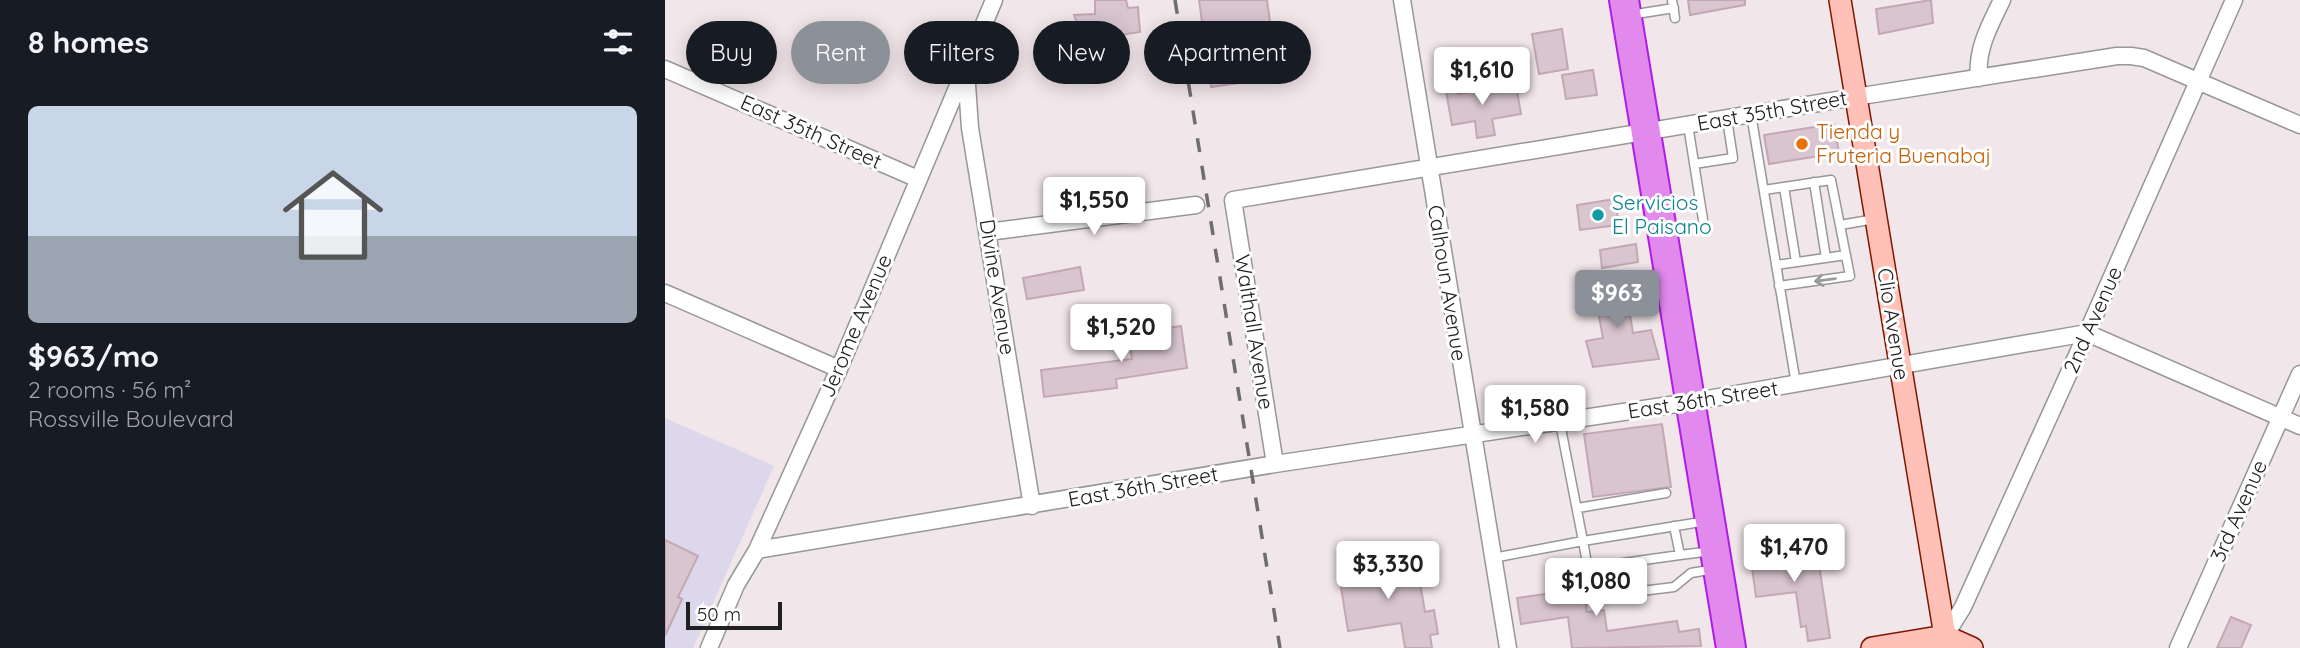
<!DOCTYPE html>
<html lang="en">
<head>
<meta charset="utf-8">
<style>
  :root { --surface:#171b24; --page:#20242c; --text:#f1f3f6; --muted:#9ea1a6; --accent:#8c9099 }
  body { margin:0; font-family:Quicksand,sans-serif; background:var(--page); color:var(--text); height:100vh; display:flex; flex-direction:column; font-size:26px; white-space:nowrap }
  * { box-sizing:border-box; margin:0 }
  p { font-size:23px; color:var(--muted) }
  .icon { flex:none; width:38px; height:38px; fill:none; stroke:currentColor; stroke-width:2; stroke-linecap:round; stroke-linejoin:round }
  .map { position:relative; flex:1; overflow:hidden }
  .drawer { display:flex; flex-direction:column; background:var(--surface); width:665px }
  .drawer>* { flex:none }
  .top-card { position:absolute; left:21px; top:21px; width:665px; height:63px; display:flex; gap:14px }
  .scale { position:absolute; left:21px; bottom:18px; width:96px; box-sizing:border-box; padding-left:7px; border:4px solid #202020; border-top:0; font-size:19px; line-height:24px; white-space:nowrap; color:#202020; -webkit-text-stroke:5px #fff; paint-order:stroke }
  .price { position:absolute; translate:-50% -60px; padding:0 16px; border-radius:7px; background:#fff; color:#222; font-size:23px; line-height:46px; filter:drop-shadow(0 2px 4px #0008) }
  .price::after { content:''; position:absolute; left:50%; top:42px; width:21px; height:16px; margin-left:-10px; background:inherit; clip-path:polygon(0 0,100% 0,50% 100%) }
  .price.current { background:var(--accent); color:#fff }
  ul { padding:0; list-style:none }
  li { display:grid; align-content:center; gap:14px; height:371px; padding:0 28px }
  li span { display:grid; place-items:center; height:217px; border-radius:10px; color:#555 }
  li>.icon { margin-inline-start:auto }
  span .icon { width:126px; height:126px; fill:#fffc; stroke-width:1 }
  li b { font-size:30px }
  h2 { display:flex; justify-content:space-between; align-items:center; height:84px; padding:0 28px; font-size:30px }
  .pill { padding:0 24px; border-radius:32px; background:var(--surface); box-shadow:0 4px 18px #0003; font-size:24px; line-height:63px }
  .pill.current { background:var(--accent); color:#fff }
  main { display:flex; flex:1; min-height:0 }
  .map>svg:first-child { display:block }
  .industrial { fill:#dcd7eb }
  .building { fill:#d8c5cf; stroke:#c4a7b5; stroke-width:2 }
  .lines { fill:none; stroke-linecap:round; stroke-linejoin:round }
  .lane-casing { stroke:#979797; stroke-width:11 }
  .street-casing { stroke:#979797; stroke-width:19 }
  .secondary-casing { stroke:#7e1700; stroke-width:24 }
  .highway-casing { stroke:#b01be7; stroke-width:32 }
  .lane { stroke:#fff; stroke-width:8 }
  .street { stroke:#fff; stroke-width:16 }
  .secondary { stroke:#fec0b7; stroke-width:21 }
  .highway { stroke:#e289ed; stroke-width:28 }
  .rail { stroke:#6e6e6e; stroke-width:3.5; stroke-dasharray:14 14; stroke-linecap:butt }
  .oneway { stroke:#9b9b9b }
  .food-dot { fill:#e8710a; stroke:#fff; stroke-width:2.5 }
  .culture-dot { fill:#0f9aa8; stroke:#fff; stroke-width:2.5 }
  .labels { text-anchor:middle; stroke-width:6; stroke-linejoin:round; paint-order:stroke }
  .street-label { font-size:21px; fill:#202020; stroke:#fff }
  .food-label { font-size:21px; fill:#c56008; stroke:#fff; text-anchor:start }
  .culture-label { font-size:21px; fill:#0d838f; stroke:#fff; text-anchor:start }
</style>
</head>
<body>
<main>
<section class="drawer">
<h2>8 homes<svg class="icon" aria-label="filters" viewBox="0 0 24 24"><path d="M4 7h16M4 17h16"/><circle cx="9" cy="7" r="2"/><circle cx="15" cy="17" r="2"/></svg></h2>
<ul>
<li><span style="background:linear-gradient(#c9d6e8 60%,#9aa5b1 0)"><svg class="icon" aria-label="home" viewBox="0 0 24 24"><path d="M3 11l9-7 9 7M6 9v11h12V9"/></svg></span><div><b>$963/mo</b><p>2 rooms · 56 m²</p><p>Rossville Boulevard</p></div></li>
</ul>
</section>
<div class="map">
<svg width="1635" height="648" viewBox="0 0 1635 648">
  <rect width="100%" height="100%" fill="#f1e6e9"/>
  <path class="industrial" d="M0 418 109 466 28 648H0Z"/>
  <path class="building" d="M430 0H461L463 8 473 7 475 32 418 41 409 15 430 14Z
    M534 0H602L609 50 633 46 637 74 546 87Z
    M1023 0H1080V5L1025 15Z
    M1266 0 1268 23 1214 34 1211 9Z
    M897 29 903 69 874 74 867 34Z
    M928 70 932 95 901 99 897 75Z
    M791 83 793 94 851 85 856 114 827 119 830 135 812 138 810 121 787 125 780 85Z
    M1169 124 1174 153 1104 164 1099 135Z
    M950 199 954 225 915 230 912 205Z
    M971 244 973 262 937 268 935 250Z
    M415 267 419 290 362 299 358 278Z
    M960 285 968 333 986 330 994 359 928 367 921 341 938 338 932 306 917 308 914 293Z
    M516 326 522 368 451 379 452 388 379 397 376 370 467 359 463 334Z
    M997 424 1006 487 928 497 919 434Z
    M0 540 33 556 13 597 17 599 0 636Z
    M1151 544 1165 638 1143 641 1141 626 1136 627 1131 592 1091 597 1085 553Z
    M751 560 760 612 769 610 773 634 765 635 767 648H740L736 623 683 631 673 568 715 562 716 566Z
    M915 562 922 612 939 610 942 631 1012 621 1014 632 1034 629 1036 646 907 648 903 617 856 624 852 598 895 592 891 565Z
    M1566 617 1586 625 1576 648H1552Z"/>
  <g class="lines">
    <g class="lane-casing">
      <path id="lane" d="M1007 0 1010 18
        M965 15 1009 8
        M1086 114 1131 384
        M1023 125 1039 226
        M1029 164 1068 158 1062 119
        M1149 182 1161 258
        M1119 187 1131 262
        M1099 190 1166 180 1185 276 1114 286
        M1175 225 1210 219
        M1111 265 1181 255
        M895 423 918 541 1042 521
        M913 508 1001 493
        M1015 555 1047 551
        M828 558 918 541 928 597 1009 587 1026 573 1050 569
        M922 568 1015 555 1009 526"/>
    </g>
    <g class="street-casing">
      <path id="street" d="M737 0 843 648
        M0 69 253 179
        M301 70 305 128 367 506
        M1314 78C1311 49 1325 25 1337 0
        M323 232 531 205
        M0 293 174 369
        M610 464 568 200 1190 97 1452 56H1466L1479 58 1635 125
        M92 550 610 464 1025 402 1422 333 1635 426
        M1280 636 1298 607 1422 333 1569 0
        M44 648 71 585 92 550 174 369 329 0
        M1513 648 1635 374"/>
    </g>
    <g class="secondary-casing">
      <path id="secondary" d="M1175 0 1282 648
        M1207 648 1280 636 1307 648"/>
    </g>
    <g class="highway-casing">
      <path id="highway" d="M959 0 1066 648"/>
    </g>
    <use href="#lane" class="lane"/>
    <use href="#street" class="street"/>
    <use href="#secondary" class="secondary"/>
    <use href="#highway" class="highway"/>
    <path class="rail" d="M510 0 615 648"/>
  </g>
  <defs><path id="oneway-shaft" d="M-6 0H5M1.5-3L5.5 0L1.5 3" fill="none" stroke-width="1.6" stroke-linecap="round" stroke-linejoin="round" transform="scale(1.75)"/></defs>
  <use class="oneway" href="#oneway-shaft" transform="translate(1160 280) rotate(172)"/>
  <circle class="food-dot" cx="1137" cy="144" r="7"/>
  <circle class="culture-dot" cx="933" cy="215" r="7"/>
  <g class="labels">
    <g class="street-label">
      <text transform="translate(1107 111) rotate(-10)" y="7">East 35th Street</text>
      <text transform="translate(146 132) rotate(24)" y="7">East 35th Street</text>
      <text transform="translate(782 283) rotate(81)" y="7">Calhoun Avenue</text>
      <text transform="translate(332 287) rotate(81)" y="7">Divine Avenue</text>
      <text transform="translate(1428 320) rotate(-66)" y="7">2nd Avenue</text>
      <text transform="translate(1228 324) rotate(81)" y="7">Clio Avenue</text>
      <text transform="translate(191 326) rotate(-67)" y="7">Jerome Avenue</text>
      <text transform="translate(589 332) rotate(81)" y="7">Walthall Avenue</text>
      <text transform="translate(1038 400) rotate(-9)" y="7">East 36th Street</text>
      <text transform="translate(478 487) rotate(-10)" y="7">East 36th Street</text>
      <text transform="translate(1574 511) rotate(-66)" y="7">3rd Avenue</text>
    </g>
    <g class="food-label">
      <text x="1151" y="139">Tienda y<tspan x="1151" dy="24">Fruteria Buenabaj</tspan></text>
    </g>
    <g class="culture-label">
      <text x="947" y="210">Servicios<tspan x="947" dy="24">El Paisano</tspan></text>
    </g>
  </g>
</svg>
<div class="scale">50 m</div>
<b class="price" style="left:817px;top:107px">$1,610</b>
<b class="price" style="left:429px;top:237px">$1,550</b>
<b class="price current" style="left:952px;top:330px">$963</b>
<b class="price" style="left:456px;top:364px">$1,520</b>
<b class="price" style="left:870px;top:445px">$1,580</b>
<b class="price" style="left:1129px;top:584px">$1,470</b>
<b class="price" style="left:723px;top:601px">$3,330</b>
<b class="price" style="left:931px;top:618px">$1,080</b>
<div class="top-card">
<a class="pill">Buy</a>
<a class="pill current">Rent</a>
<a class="pill">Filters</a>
<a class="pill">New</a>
<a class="pill">Apartment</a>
</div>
</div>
</main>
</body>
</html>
